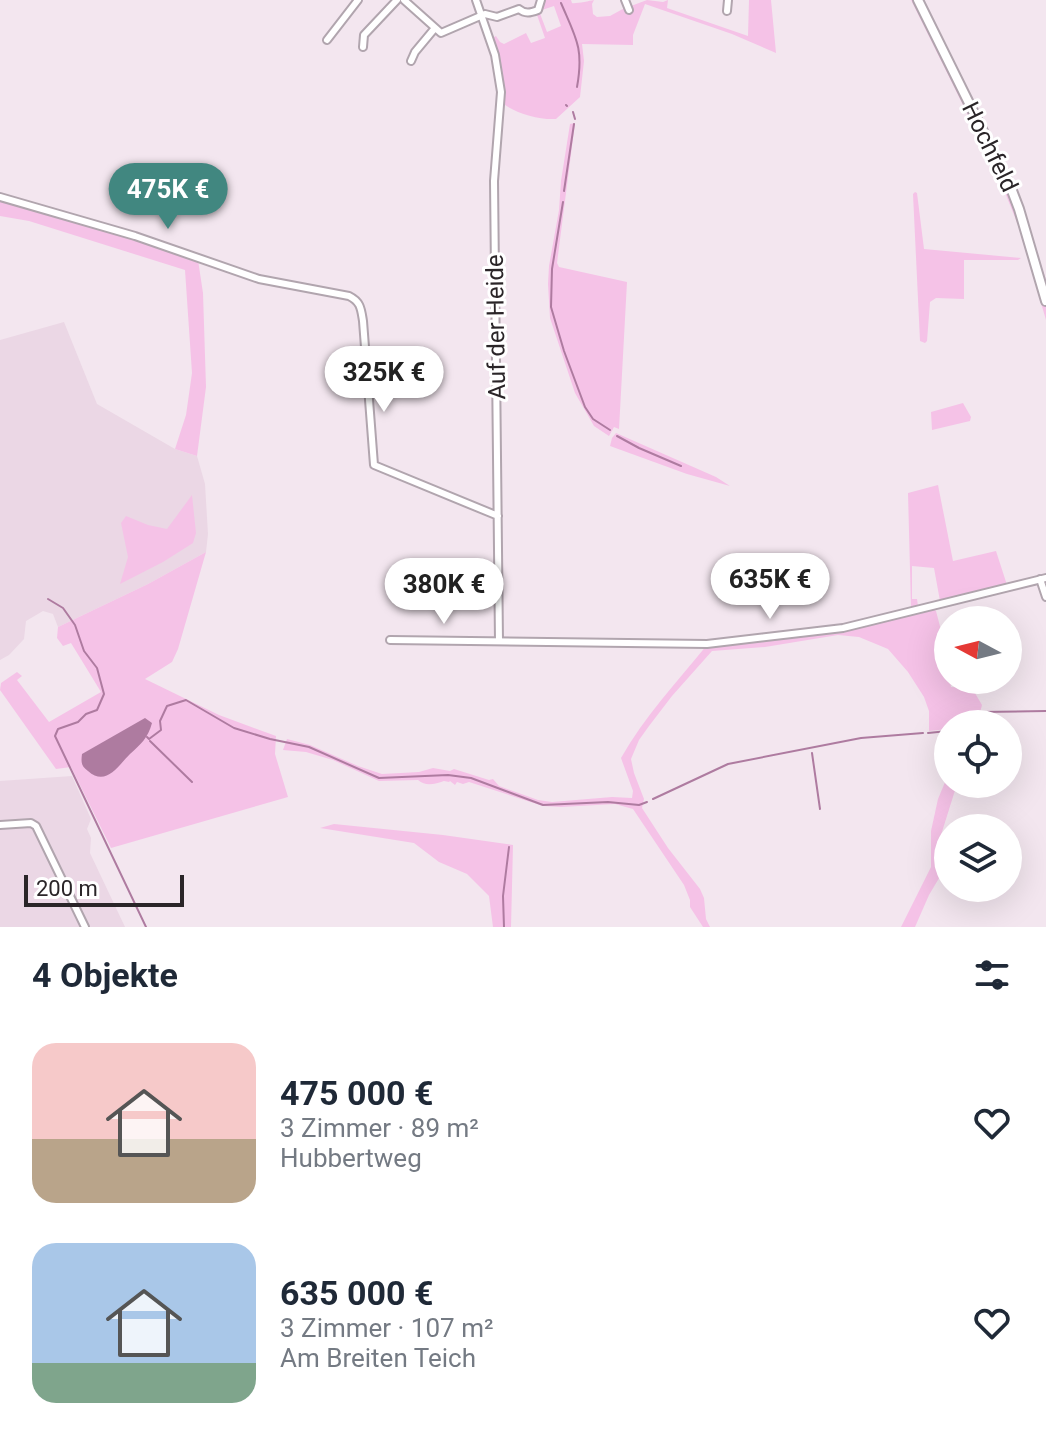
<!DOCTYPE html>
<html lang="de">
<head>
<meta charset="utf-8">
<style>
  :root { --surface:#fff; --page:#f2f2f3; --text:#1f2937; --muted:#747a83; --accent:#418780 }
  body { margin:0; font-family:Roboto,sans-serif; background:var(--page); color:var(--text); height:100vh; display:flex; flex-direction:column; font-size:30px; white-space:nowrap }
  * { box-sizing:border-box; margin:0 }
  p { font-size:26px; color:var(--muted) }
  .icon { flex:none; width:44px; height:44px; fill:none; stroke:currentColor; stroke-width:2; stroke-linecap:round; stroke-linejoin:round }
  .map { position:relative; height:927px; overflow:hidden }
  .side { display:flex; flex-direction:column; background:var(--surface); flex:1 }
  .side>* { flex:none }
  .needle { width:52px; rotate:277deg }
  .tools { position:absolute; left:934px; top:606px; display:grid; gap:16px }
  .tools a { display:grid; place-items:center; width:88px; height:88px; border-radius:50%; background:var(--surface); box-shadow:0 8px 32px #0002; font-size:40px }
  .scale { position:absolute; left:24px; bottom:20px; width:160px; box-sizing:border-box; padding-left:8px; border:4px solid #2a2528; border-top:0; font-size:22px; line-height:28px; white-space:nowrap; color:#2a2528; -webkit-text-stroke:6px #fff; paint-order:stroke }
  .price { position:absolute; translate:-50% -68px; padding:0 18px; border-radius:28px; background:#fff; color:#222; font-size:26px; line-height:52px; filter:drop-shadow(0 2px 4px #0008) }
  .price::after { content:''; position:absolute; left:50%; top:48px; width:24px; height:18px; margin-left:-12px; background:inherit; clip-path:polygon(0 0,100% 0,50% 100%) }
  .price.on { background:var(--accent); color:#fff }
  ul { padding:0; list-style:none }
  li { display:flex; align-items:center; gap:24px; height:200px; padding:0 32px }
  li span { display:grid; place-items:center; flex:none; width:224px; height:160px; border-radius:24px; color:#555 }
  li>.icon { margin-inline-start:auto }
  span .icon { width:96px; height:96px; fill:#fffc; stroke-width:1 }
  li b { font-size:34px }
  h2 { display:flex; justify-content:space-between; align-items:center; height:96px; padding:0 32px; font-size:34px }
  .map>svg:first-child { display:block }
  .built { fill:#ebd7e5 }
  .green { fill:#f5c2e7 }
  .water { fill:#ae7ba0 }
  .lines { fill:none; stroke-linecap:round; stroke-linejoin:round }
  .stream { stroke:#ae7ba0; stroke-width:2 }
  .street-casing { stroke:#b1a5ae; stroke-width:10 }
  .secondary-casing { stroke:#b1a5ae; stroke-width:12 }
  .street { stroke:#fff; stroke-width:6 }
  .secondary { stroke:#fff; stroke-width:8 }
  .labels { text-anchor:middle; stroke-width:6; stroke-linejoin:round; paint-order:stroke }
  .street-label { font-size:24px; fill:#2a2528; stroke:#fff }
</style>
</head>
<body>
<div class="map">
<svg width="1046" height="927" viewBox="0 0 1046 927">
  <rect width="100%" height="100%" fill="#f3e6ef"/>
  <path class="built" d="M64 322 97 404 175 449 197 456 205 484 208 534 206 552 148 584 58 627 53 614 43 611 26 621 24 639 9 655 0 660V340Z
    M72 776 91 819 87 829 91 838 90 853 125 927H0V781Z"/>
  <path class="green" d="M543 0H571L572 3C575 4 589 1 594 0L592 4 593 14 597 17 610 16 630 5 631 6 647 0 663 2 668 0 667 8 748 36 749 0H771L776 53 732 34 645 4 633 35V45L582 44 584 61 580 97 556 119C540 120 518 114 505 105L501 66 492 38 496 36 500 42 504 44 526 33 531 43 545 38 536 12 539 11 547 32 561 26 554 6 542 10 541 7Z
    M911 0H922L1015 185 1046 280V320L1018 225 1000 180Z
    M575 123 557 263 559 267 627 282 619 429 614 427 609 436 594 426 575 393 550 318 548 284 549 266 559 210 561 181 570 124Z
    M915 192 917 193 924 249 1021 258 1018 260H964V299L936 298 930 302 927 341 925 343 920 341 913 194Z
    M0 198 135 238 198 260 203 293 206 387 197 456 175 449 186 415 192 373 185 270 29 221 0 216Z
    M963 403 971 417 970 421 932 430 931 412Z
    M616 433 716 477 730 486 687 474 610 446 612 438Z
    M938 485 953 561 996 551 1007 585 940 601 934 568 912 566V599H917L918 606 911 608 908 493Z
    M192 495 196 533 193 543 163 562 120 584 128 557 121 523 126 516 148 525 167 529Z
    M206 552 178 649 172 662 145 679 219 715 276 736 275 754 288 797 111 848 71 767 56 769 0 690 1 683 17 672 22 676 17 680 49 722 101 692 71 643 63 646 57 638 58 627 148 584Z
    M931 607 936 611 942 634 938 636 942 652 946 651 948 680H950L951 687 972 688 982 705 977 724H948V729L929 731V711L924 697 908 672 888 649 859 637 838 635 765 647 712 651 672 696 649 726 639 740 631 759 634 773 644 799 642 808 668 848 700 889 704 898 706 919 710 927H703L690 907V900L684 885 633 809 615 804 561 807 543 806 469 782 463 784 457 782 455 785 450 781 449 782 444 781C435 784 426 787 418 780L379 781 333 760 306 752 283 750 287 739 310 745 358 766 382 774 419 772 433 768 450 771 454 769 489 780 493 779 499 786 538 800 552 802 612 797 632 798 633 791 621 758C644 717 677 682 707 645L842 629Z
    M948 775V784H957L941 835 939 848 948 850V863L929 895 915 927H901L931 867V831L938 799Z
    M334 824 443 835 513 845 511 927H493L489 896 467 874 439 862 414 843 320 828Z"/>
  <path class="water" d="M145 718 152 723C148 738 141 744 130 754 118 766 106 787 88 771 81 766 81 762 82 754Z"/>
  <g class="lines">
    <path class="stream" d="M561 3C576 38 584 48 577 87
      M566 105 567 106
      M573 112 575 119
      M564 191 574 124
      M563 202 552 269 551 307 564 351 585 407 593 419 610 430
      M617 436 639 448 681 466
      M48 599 63 608 75 625 84 651 97 668 104 694 97 710 86 714 78 722 58 729 55 736 146 927
      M974 724 976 716 979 712 1046 711
      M928 733 948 731
      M147 737 149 739 161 730 160 721 167 706 186 700 234 728 270 739 309 747 379 778 448 775 471 778 543 805 608 802 639 805 647 802
      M150 741 192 782
      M812 753 820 809
      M653 799 728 764 861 738 923 733
      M504 927 503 896 509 847"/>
    <g class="street-casing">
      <path id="street" d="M404 0 441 33 485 14 497 17 519 9C525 14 530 13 538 10L541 0
        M476 0 495 55 501 92 494 181 499 641
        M625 0 629 10
        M727 11 728 0
        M327 40 358 0
        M363 47 364 35 397 0
        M411 61 415 52 435 28
        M0 197 135 236 259 279 349 296C361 302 361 309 363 321L374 465 498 516
        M1040 579 1046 597
        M390 640 707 644 843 628 1046 578
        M0 825 31 823 36 826 85 927"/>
    </g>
    <g class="secondary-casing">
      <path id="secondary" d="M918 0 1011 188 1019 209 1046 301"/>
    </g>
    <use href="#street" class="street"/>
    <use href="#secondary" class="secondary"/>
  </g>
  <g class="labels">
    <g class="street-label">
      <text transform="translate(990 147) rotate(64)" y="8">Hochfeld</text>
      <text transform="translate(496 327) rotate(-91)" y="8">Auf der Heide</text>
    </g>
  </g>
</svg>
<div class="tools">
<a><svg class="needle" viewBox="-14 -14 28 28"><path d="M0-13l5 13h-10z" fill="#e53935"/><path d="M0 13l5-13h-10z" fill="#747a83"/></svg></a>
<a><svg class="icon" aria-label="locate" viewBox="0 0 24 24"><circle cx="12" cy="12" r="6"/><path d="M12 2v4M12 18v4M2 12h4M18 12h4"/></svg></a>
<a><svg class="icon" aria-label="layers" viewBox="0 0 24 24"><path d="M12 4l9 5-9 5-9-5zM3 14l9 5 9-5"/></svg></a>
</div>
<div class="scale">200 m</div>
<b class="price on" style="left:168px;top:231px">475K €</b>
<b class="price" style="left:384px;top:414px">325K €</b>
<b class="price" style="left:770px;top:621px">635K €</b>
<b class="price" style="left:444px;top:626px">380K €</b>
</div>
<section class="side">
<h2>4 Objekte<svg class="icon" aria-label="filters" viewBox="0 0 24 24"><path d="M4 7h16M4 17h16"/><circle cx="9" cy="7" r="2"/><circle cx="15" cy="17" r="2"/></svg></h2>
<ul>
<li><span style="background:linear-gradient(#f6c9c9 60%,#b9a48a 0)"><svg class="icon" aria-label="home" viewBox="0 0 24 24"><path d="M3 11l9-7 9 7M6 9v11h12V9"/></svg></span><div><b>475 000 €</b><p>3 Zimmer · 89 m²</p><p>Hubbertweg</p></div><svg class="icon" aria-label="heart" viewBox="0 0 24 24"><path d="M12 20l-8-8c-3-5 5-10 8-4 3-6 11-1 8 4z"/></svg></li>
<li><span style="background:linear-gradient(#a9c7e8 75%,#7fa58c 0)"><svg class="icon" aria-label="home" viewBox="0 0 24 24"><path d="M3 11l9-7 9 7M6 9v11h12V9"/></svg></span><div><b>635 000 €</b><p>3 Zimmer · 107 m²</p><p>Am Breiten Teich</p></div><svg class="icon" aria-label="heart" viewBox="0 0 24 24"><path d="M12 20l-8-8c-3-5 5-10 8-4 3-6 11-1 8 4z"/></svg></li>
</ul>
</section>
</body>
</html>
